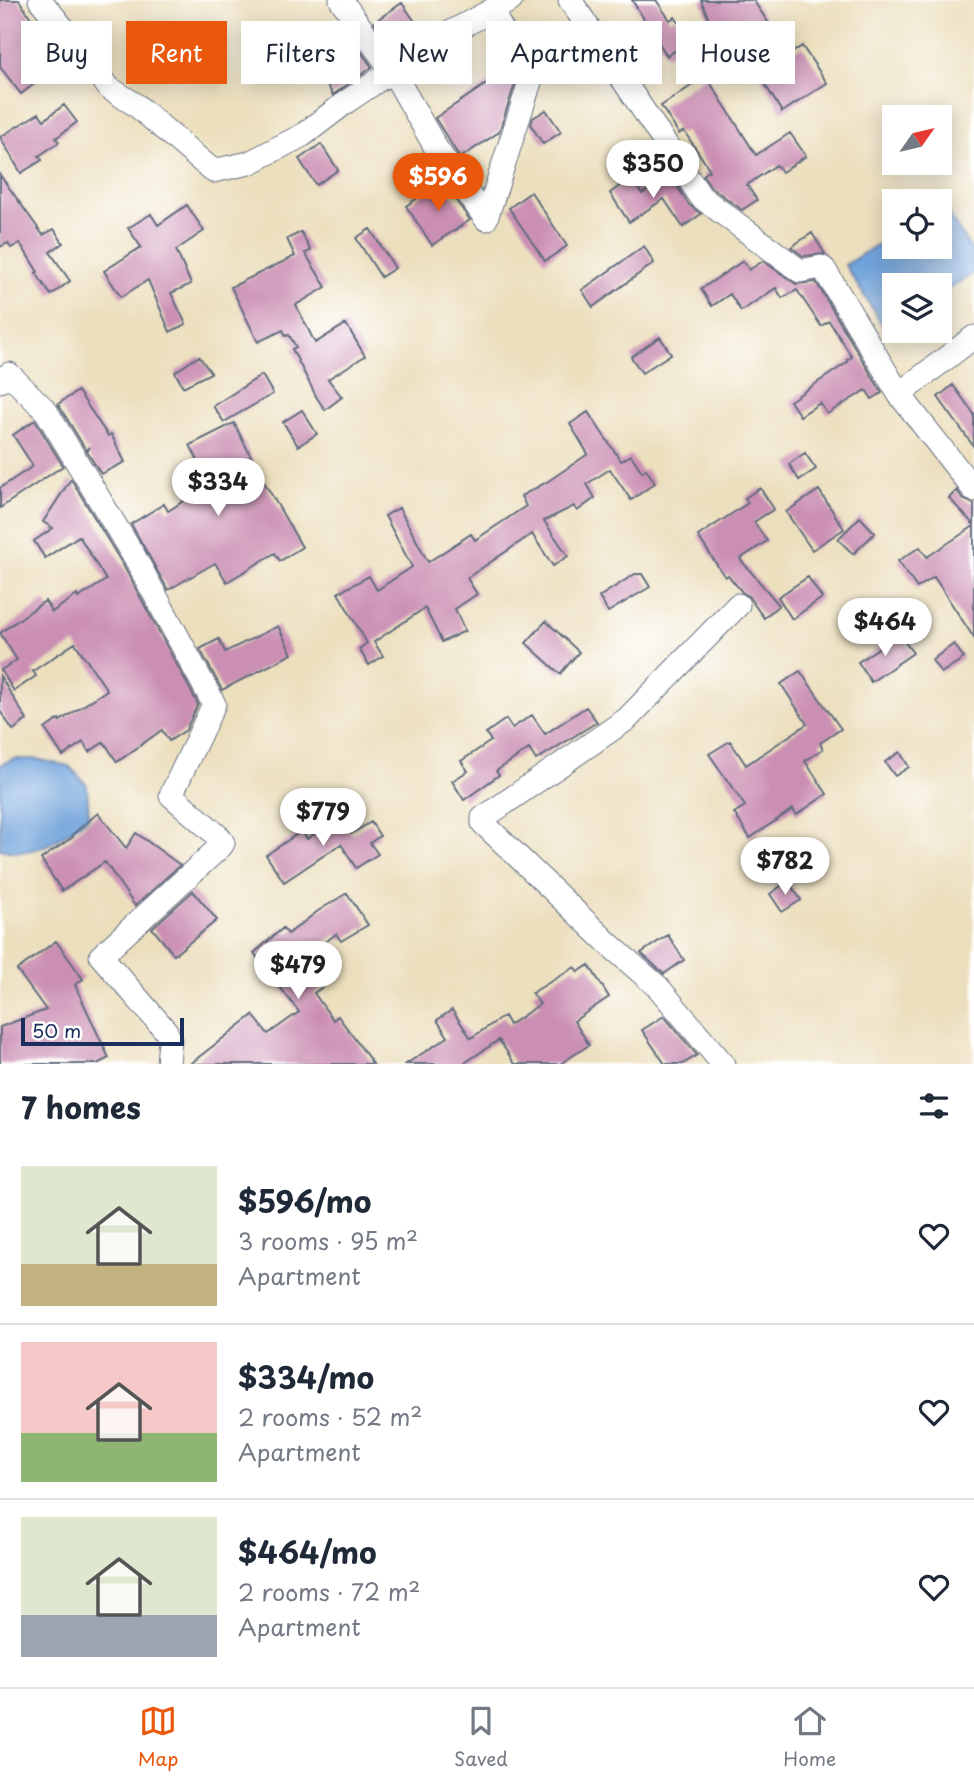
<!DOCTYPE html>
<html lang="en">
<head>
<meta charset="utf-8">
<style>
  :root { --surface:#fff; --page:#f6f6f7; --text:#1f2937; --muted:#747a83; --line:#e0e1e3; --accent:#ea580c }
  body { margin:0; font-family:"Playpen Sans",sans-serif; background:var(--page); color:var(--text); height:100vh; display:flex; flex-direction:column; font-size:26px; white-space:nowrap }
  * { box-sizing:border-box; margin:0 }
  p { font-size:23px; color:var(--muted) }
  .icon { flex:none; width:38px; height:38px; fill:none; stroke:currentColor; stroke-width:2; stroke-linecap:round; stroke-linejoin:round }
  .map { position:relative; height:1064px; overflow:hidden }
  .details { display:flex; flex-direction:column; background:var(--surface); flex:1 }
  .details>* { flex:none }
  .guide { position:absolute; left:21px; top:21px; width:933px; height:63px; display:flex; gap:14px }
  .needle { width:46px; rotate:56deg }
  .fabs { position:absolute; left:882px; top:105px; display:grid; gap:14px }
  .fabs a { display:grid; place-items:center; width:70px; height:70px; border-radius:0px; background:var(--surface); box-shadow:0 4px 18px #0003; font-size:35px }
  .scale { position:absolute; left:21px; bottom:18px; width:163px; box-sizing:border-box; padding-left:7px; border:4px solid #1b2f5e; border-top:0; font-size:19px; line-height:24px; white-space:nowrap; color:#1b2f5e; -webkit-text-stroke:5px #fff; paint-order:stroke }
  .price { position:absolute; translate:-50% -60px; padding:0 16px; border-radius:24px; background:#fff; color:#222; font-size:23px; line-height:46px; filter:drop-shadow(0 2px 4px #0008) }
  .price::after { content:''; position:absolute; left:50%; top:42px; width:21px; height:16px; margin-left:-10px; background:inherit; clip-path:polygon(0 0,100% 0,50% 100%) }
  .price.on { background:var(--accent); color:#fff }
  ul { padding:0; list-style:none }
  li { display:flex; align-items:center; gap:21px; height:175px; padding:0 21px }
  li+li { border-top:2px solid var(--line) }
  li span { display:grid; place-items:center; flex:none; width:196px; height:140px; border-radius:0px; color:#555 }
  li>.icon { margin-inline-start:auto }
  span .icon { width:84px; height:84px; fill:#fffc; stroke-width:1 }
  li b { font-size:30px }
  h2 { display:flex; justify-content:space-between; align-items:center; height:84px; padding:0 21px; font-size:30px }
  .pill { padding:0 24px; border-radius:0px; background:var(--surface); box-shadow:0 4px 18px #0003; font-size:24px; line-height:63px }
  .pill.on { background:var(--accent); color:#fff }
  .dock { display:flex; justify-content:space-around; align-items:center; height:98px; border-top:2px solid var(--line); background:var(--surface); font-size:19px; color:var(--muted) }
  .dock a { display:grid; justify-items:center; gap:4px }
  .dock .on { color:var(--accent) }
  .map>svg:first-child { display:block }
  .water { fill:#6da0d9; stroke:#44689c; stroke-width:2 }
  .building { fill:#cb8fb3 }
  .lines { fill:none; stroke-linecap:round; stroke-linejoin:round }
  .street-casing { stroke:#646d7f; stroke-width:25 }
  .street { stroke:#fff; stroke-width:23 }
</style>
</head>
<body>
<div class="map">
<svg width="974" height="1064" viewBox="0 0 974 1064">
  <rect width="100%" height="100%" fill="#fff"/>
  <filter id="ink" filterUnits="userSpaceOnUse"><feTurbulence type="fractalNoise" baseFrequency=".0143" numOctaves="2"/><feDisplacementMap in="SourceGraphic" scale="14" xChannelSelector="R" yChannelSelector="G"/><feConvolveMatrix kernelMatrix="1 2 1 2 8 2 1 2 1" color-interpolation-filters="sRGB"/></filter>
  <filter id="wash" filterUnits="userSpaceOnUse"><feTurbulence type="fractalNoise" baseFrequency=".00686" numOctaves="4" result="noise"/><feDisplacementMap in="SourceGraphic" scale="28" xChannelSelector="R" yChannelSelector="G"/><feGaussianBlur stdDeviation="1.57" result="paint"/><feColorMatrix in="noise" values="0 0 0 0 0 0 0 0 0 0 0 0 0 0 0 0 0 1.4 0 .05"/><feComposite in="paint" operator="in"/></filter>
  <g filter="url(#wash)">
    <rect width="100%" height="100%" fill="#ecdfbd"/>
    <path class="water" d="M942 204 974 254V273L940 295V285H894V323L885 329 845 265 894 234V247H940V205Z
      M13 759H36L69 766 87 785 89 817C64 837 33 860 0 849V765Z"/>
    <g id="blocks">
      <path class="building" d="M0 0H19L38 29 32 33 57 66 21 94 0 67Z
        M632 0H656L670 20 675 17 691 40 667 56Z
        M701 0H753L790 54 802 46 827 83 782 112 747 55 734 64 716 37Z
        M402 3 423 33 396 52 374 22Z
        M572 29 599 69 583 80 556 39Z
        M359 49 372 67 333 95 320 73Z
        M509 69 516 81 499 132 460 158 435 118Z
        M706 76 756 155 790 133 806 156 782 172 776 165 747 185 757 200 742 210 711 187 703 175 710 170 684 131 679 134 661 106Z
        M64 105 77 122 56 138 59 142 39 156 42 160 21 173 0 137 39 113 44 120Z
        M546 110 561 132 543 144 531 125 533 118Z
        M321 144 338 170 316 185 299 159Z
        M0 175 43 235 54 229 63 243 50 252 70 281 51 295 36 273 38 272 20 243 11 248 8 243 0 247Z
        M670 175 689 205 701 214 683 227 664 199 629 222 610 193 631 178 642 194Z
        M442 181 470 220 432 245 406 206Z
        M531 192 567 246 545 261 509 208Z
        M187 205 204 231 176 250 191 284 171 293 186 324 170 332 148 280 121 297 104 271 141 247 128 228 151 214 158 225Z
        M370 229 395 268 381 277 356 238Z
        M301 232 311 251 305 253 326 287 296 305 315 343 346 324 365 356 328 379 342 397 325 410 317 398 292 349 296 347 289 335 286 336 283 330 258 342 231 287 295 256 287 239Z
        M812 233 825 254 803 256 791 247Z
        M644 246 654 263 593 307 582 290Z
        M743 261 749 270 763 261 796 284 816 282 882 393 872 399 866 390 827 414 820 403 800 416 790 401 848 362 847 360 852 357 829 321 821 326 797 290 782 298 776 288 741 311 730 294 712 306 701 289Z
        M660 337 671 354 642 373 631 357Z
        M199 356 211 373 183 387 175 372Z
        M262 375 273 394 224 422 213 406Z
        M953 385 974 414V447L938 397Z
        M78 391 108 436 111 434 125 462 101 474 87 452 90 447 86 450 58 404Z
        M302 410 317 434 298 446 283 422Z
        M588 412 621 461 631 455 642 472 646 469 655 483 631 500 610 469 587 484 595 498 577 511 574 506 544 521 568 556 553 566 532 534 467 578 477 594 455 609 465 631 442 642 425 608 374 642 383 656 369 665 359 649 367 643 338 593 369 576 377 590 412 567 385 516 399 508 428 562 471 534 475 540 526 506 521 496 547 482 588 454 570 424Z
        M35 420 63 466 0 508V488L33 466 13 435Z
        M234 423 263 480 302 547 280 561 275 553 227 582 215 563 168 590 131 524 164 504 168 511 210 484 190 445Z
        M805 453 816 469 799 480 789 464Z
        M71 479 123 565 198 704 186 730 169 741 162 730 117 762 104 742 89 752 83 742 63 756 45 729 59 719 60 721 107 690 75 643 33 671 36 676 14 691 1 670 17 660 0 633 45 601 52 612 77 595 78 598 106 580 79 536 45 558 34 541 53 528 43 522Z
        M760 488 774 509 754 522 767 541 740 559 779 605 764 618 748 596 742 592 728 575 725 577 698 536 748 503 745 498Z
        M819 490 844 529 812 550 786 512Z
        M957 490 963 499 974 504V525L949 498Z
        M860 517 875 533 853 554 838 539Z
        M974 526V638L934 577 917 588 898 561 920 547 927 557Z
        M635 574H642L650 587 608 612 599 597Z
        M808 577 822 598 792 619 778 597Z
        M546 621 579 652 560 674 526 643Z
        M278 626 292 654 222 690 200 649 219 639 225 652Z
        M899 634 913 653 871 682 858 662Z
        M954 644 964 658 941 673 932 660Z
        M800 671 841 729 820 743 823 749 805 761 827 794 796 815 793 809 750 838 734 813 745 806 709 754 730 741 746 765 807 724 781 684Z
        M0 676 27 720 13 730 0 711Z
        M586 707 597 722 536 760 529 749 496 771 499 775 464 800 452 781 468 771 461 761 491 741 486 733 506 719 512 728 532 715 545 734Z
        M900 752 909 767 895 776 885 762Z
        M98 813 126 848 136 833 180 865 135 906 105 862 62 891 41 859 73 837 72 835Z
        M340 816 351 834 371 822 380 836 370 843 378 854 356 868 341 844 284 882 266 855 302 831 307 839Z
        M788 881 801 900 782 912 770 894Z
        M193 891 217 920 174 955 152 928Z
        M347 893 368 925 341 941 336 934 304 958 324 986 314 993 333 1020 338 1016 373 1064H190L253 1015 268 1034 299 1012 254 953 283 928 288 934 318 911Z
        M668 935 684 960 664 974 641 953Z
        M56 941 83 979 75 985 109 1058 97 1064H0V1027L46 1010 17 970Z
        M589 965 609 997 574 1021 589 1045 560 1064H515L499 1040 463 1064H406L448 1037 437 1020 452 1010 471 1038 504 1016 509 1025 540 1004 532 993 575 967 578 972Z
        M664 1016 697 1055 683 1064H665L642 1030Z"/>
    </g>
  </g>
  <g filter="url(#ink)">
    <use href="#blocks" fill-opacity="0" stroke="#646d7f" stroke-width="2"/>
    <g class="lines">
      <g class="street-casing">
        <path id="street" d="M40 0 82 51 109 88 136 105 213 171 249 163 303 135 346 102 444 36 511 0
          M341 0 393 72 436 148 486 219 531 79 491 11
          M570 0 701 197 800 271 821 267 824 269 899 394 974 490
          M0 381 9 374 46 411 135 558 214 704 171 795 219 837 223 843 221 846 101 956 166 1031 170 1040 168 1064
          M899 394 974 337
          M723 1064 658 987 611 946 483 823V818L627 719 738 605"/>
      </g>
      <use href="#street" class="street"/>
    </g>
  </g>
</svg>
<div class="fabs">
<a><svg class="needle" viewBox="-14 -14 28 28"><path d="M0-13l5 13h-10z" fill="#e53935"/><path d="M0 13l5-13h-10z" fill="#747a83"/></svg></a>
<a><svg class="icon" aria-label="locate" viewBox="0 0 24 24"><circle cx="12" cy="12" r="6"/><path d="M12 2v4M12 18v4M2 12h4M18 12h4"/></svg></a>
<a><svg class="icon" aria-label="layers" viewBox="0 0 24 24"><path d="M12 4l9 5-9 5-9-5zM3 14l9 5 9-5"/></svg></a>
</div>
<div class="scale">50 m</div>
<b class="price" style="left:653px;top:200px">$350</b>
<b class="price on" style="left:438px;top:213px">$596</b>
<b class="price" style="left:218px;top:518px">$334</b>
<b class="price" style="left:885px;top:658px">$464</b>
<b class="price" style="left:323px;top:848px">$779</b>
<b class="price" style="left:785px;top:897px">$782</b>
<b class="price" style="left:298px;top:1001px">$479</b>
<div class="guide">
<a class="pill">Buy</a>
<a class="pill on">Rent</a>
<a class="pill">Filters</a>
<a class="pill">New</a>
<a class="pill">Apartment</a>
<a class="pill">House</a>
</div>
</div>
<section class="details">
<h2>7 homes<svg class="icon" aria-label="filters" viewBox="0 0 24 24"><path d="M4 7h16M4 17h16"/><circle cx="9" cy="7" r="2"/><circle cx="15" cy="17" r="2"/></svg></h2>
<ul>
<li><span style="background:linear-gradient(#dfe7d0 70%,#c2b280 0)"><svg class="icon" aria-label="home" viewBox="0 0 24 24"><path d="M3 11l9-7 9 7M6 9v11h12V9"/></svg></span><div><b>$596/mo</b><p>3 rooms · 95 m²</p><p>Apartment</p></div><svg class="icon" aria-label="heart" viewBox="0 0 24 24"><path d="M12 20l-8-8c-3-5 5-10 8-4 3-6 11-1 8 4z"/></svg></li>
<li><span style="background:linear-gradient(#f6c9c9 65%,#8fb573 0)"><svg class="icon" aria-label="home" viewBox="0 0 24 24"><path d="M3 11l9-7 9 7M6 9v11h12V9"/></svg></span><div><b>$334/mo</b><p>2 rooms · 52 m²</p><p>Apartment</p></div><svg class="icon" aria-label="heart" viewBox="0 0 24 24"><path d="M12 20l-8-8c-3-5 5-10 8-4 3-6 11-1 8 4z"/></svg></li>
<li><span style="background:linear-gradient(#dfe7d0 70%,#9aa5b1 0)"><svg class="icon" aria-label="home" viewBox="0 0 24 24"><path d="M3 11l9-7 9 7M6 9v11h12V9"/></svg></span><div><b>$464/mo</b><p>2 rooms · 72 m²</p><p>Apartment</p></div><svg class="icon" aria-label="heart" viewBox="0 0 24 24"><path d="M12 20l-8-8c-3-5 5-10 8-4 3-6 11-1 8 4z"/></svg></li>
</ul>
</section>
<nav class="dock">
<a class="on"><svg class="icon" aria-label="map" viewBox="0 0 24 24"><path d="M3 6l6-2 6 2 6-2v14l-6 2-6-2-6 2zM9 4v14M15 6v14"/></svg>Map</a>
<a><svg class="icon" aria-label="saved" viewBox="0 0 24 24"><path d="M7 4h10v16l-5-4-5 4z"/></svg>Saved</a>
<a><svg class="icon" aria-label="home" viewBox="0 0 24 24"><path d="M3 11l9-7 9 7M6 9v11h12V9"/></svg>Home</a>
</nav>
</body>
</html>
